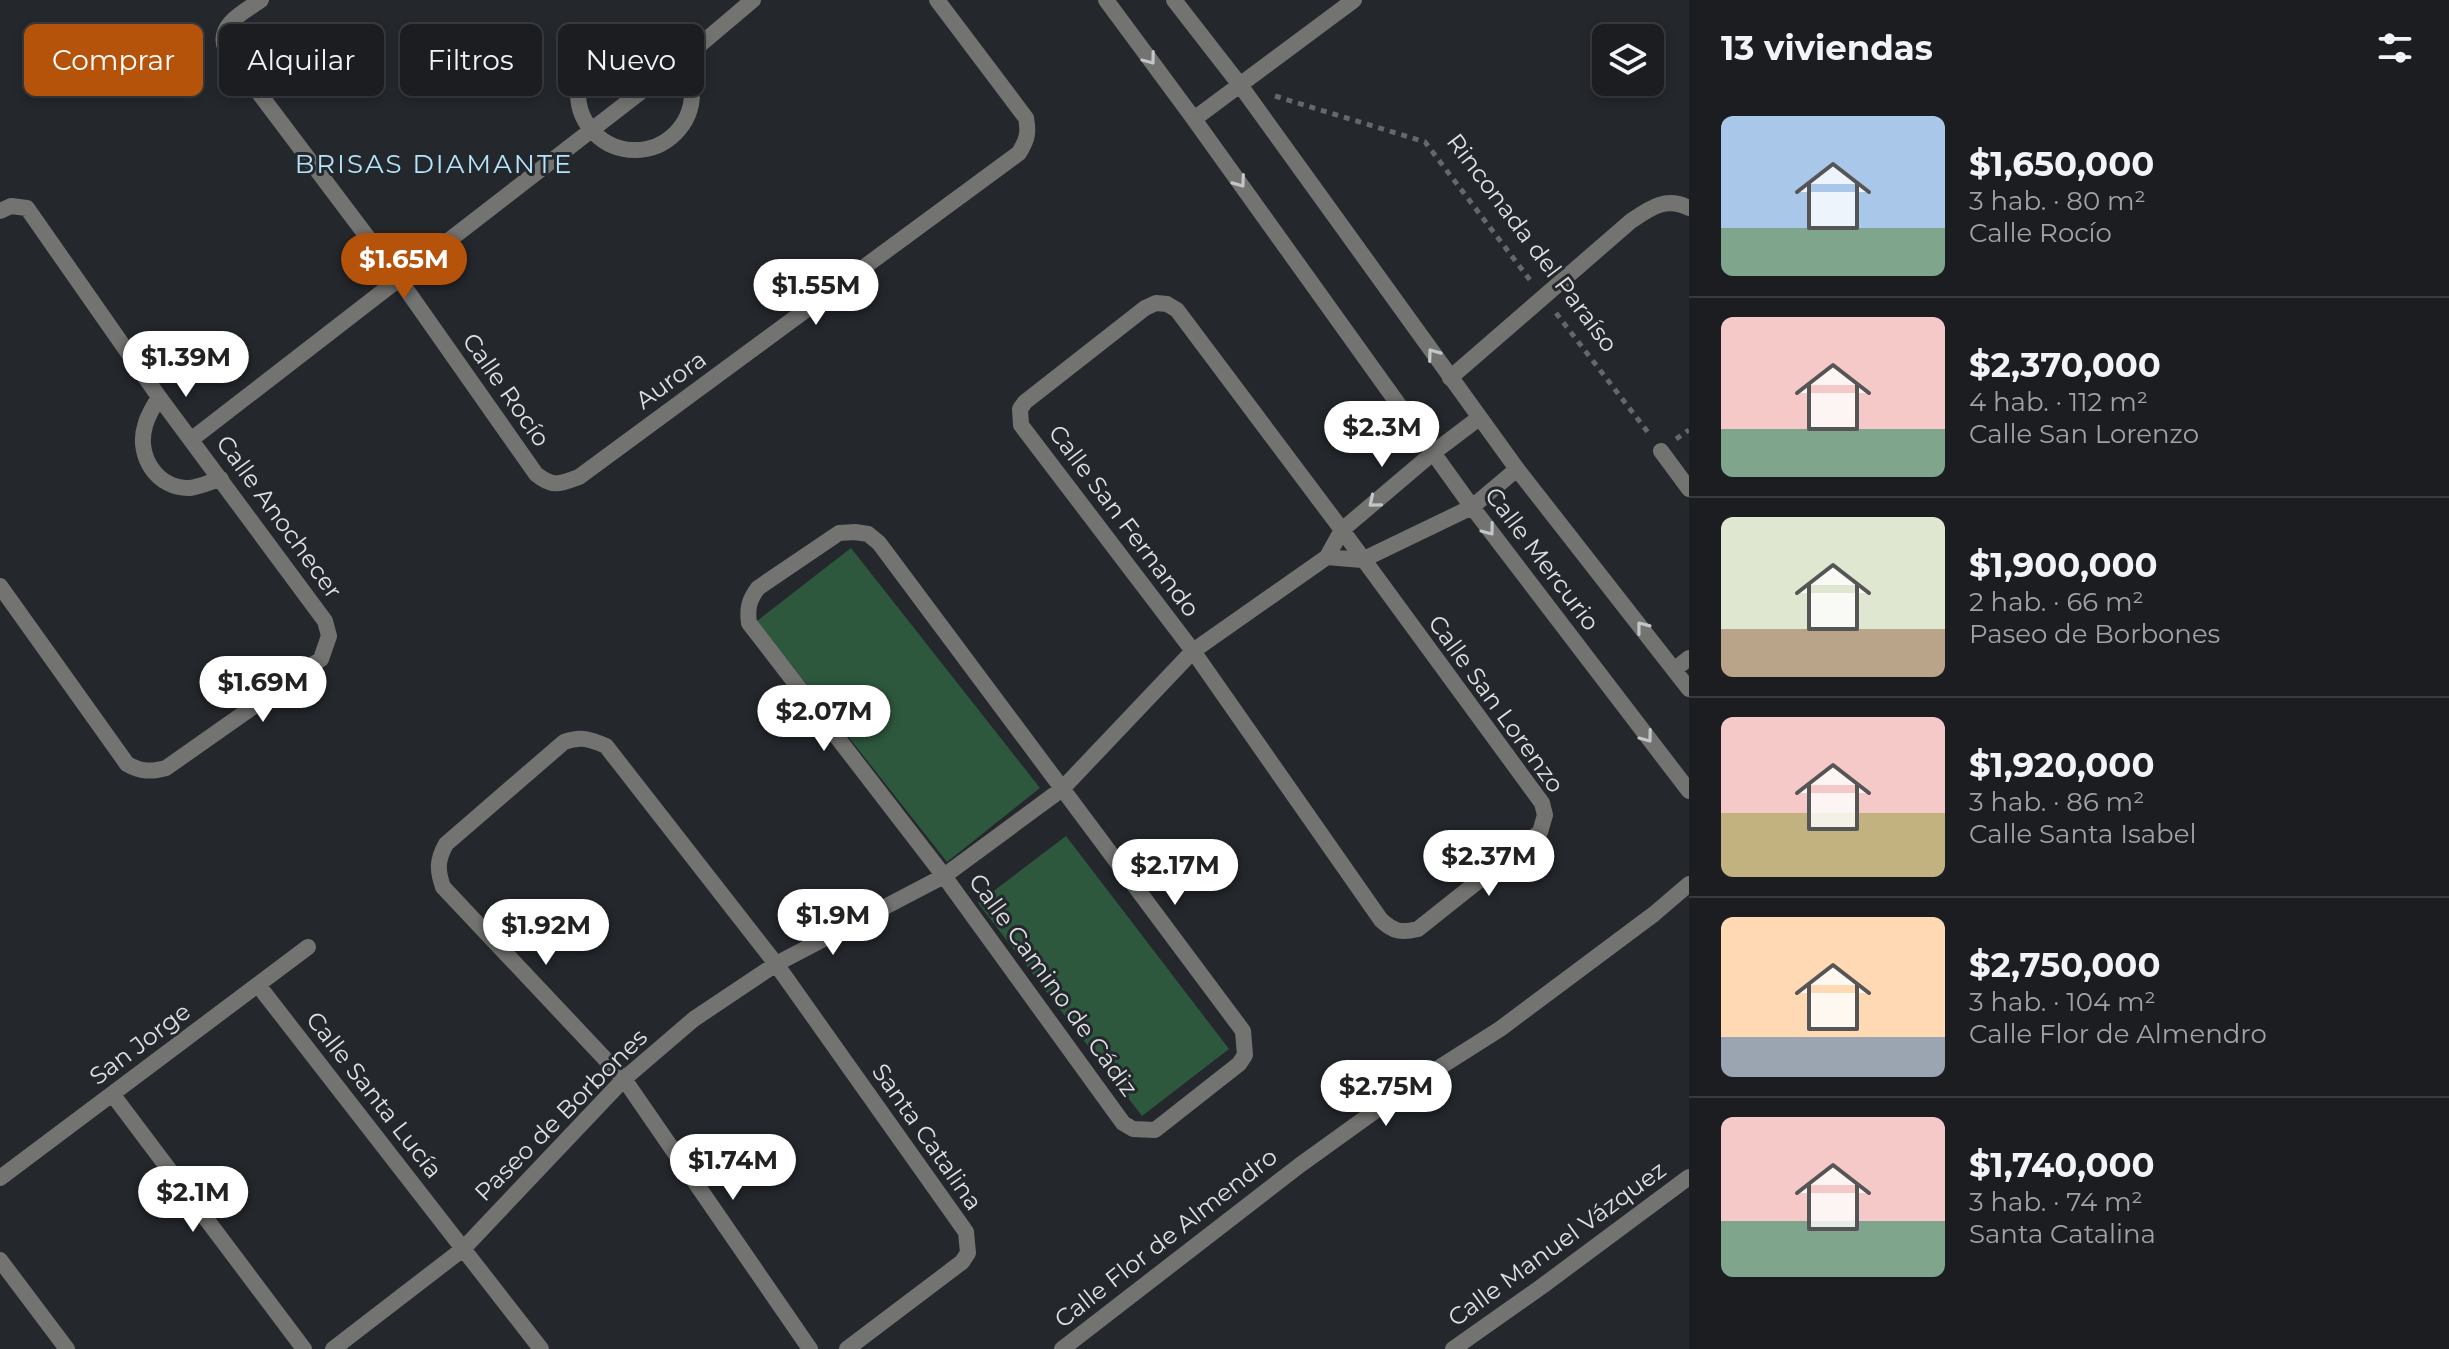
<!DOCTYPE html>
<html lang="es">
<head>
<meta charset="utf-8">
<style>
  :root { --surface:#1b1d21; --page:#24262a; --text:#f1f3f6; --muted:#a0a2a5; --line:#393b3f; --accent:#b45309 }
  body { margin:0; font-family:Montserrat,sans-serif; background:var(--page); color:var(--text); height:100vh; display:flex; flex-direction:column; font-size:30px; white-space:nowrap }
  * { box-sizing:border-box; margin:0 }
  p { font-size:26px; color:var(--muted) }
  .icon { flex:none; width:44px; height:44px; fill:none; stroke:currentColor; stroke-width:2; stroke-linecap:round; stroke-linejoin:round }
  .map { position:relative; flex:1; overflow:hidden }
  .drawer { display:flex; flex-direction:column; background:var(--surface); width:760px }
  .drawer>* { flex:none }
  .banner { position:absolute; left:24px; top:24px; width:760px; height:72px; display:flex; gap:16px }
  .buttons { position:absolute; left:1592px; top:24px; display:grid; gap:16px }
  .buttons a { display:grid; place-items:center; width:72px; height:72px; border-radius:12px; background:var(--surface); box-shadow:0 4px 12px #0003,0 0 0 2px var(--line); font-size:40px }
  .price { position:absolute; translate:-50% -68px; padding:0 18px; border-radius:28px; background:#fff; color:#222; font-size:26px; line-height:52px; filter:drop-shadow(0 2px 4px #0008) }
  .price::after { content:''; position:absolute; left:50%; top:48px; width:24px; height:18px; margin-left:-12px; background:inherit; clip-path:polygon(0 0,100% 0,50% 100%) }
  .price.active { background:var(--accent); color:#fff }
  ul { padding:0; list-style:none }
  li { display:flex; align-items:center; gap:24px; height:200px; padding:0 32px }
  li+li { border-top:2px solid var(--line) }
  li span { display:grid; place-items:center; flex:none; width:224px; height:160px; border-radius:12px; color:#555 }
  li>.icon { margin-inline-start:auto }
  span .icon { width:96px; height:96px; fill:#fffc; stroke-width:1 }
  li b { font-size:34px }
  h2 { display:flex; justify-content:space-between; align-items:center; height:96px; padding:0 32px; font-size:34px }
  .chip { padding:0 28px; border-radius:12px; background:var(--surface); box-shadow:0 4px 12px #0003,0 0 0 2px var(--line); font-size:28px; line-height:72px }
  .chip.active { background:var(--accent); color:#fff }
  main { display:flex; flex:1; min-height:0 }
  .map>svg:first-child { display:block }
  .green { fill:#2d583e }
  .lines { fill:none; stroke-linecap:round; stroke-linejoin:round }
  .path { stroke:#64676b; stroke-width:5; stroke-dasharray:6 6; stroke-linecap:butt }
  .service { stroke:#737471; stroke-width:16 }
  .minor { stroke:#737471; stroke-width:16 }
  .oneway { stroke:#c3c5c6 }
  .labels { text-anchor:middle; stroke-width:6; stroke-linejoin:round; paint-order:stroke }
  .street-label { font-size:24px; fill:#dee0e3; stroke:#24272c }
  .neighbourhood-label { font-size:26px; letter-spacing:2px; fill:#b3e4fb; stroke:#24272c }
</style>
</head>
<body>
<main>
<div class="map">
<svg width="1689" height="1349" viewBox="0 0 1689 1349">
  <rect width="100%" height="100%" fill="#24272c"/>
  <path class="green" d="M851 548 1040 788 947 862 757 621Z
    M1066 836 1229 1049 1142 1116 978 903Z"/>
  <g class="lines">
    <path class="path" d="M1275 96 1425 142 1530 280
      M1556 313 1650 435
      M1676 439 1689 430"/>
    <path class="service" d="M1450 378 1631 221C1650 208 1666 196 1689 208"/>
    <path class="minor" d="M261 0C244 12 217 24 225 48L399 279 536 474C553 488 560 484 579 477L1019 153C1027 140 1029 133 1026 118L937 0
      M1106 0 1191 115 1472 507 1689 791
      M1174 0 1240 85 1517 469 1689 689
      M578 93a57 57 0 1 1 114 0a57 57 0 1 1-114 0Z
      M1194 119 1354 0
      M0 211 11 206 27 208 159 397 325 621 329 636 321 659 166 768C151 772 141 772 127 764L0 586
      M1156 303 1167 304 1177 310 1342 530 1542 803 1545 815 1540 832 1418 929C1401 933 1394 932 1381 920L1193 651 1021 425 1020 409 1025 402 1145 308Z
      M159 397C154 406 147 416 145 426 136 456 157 489 190 488 200 487 212 481 221 479
      M192 439 682 60 753 0
      M1661 451 1689 489
      M855 532 868 534 879 543 1243 1031 1245 1055 1239 1064 1155 1130 1133 1129 1123 1123 944 876 749 623C747 608 749 600 758 588L839 533Z
      M1327 557 1362 560 1387 548 1472 507 1517 469
      M1675 669 1689 658
      M258 985 541 1349
      M113 1095 304 1349
      M0 1178 308 947
      M0 1260 67 1349
      M333 1349 463 1249 624 1079 694 1019 776 964 944 876 1062 789 1193 651 1327 557 1342 530 1434 452 1479 418
      M810 1349 624 1079 443 887C437 870 437 860 446 844L564 742C581 736 590 739 606 746L776 964 966 1232 968 1253 962 1262 847 1349
      M1062 1349 1300 1165 1407 1088 1500 1029 1654 914 1689 884
      M1453 1349 1541 1287 1689 1177"/>
  </g>
  <defs><path id="oneway-chevron" d="M-2-3.5L2.5 0L-2 3.5" fill="none" stroke-width="1.6" stroke-linecap="round" stroke-linejoin="round" transform="scale(2)"/></defs>
  <g class="oneway">
    <use href="#oneway-chevron" transform="translate(1150 59) rotate(53)"/>
    <use href="#oneway-chevron" transform="translate(1240 182) rotate(54)"/>
    <use href="#oneway-chevron" transform="translate(1433 354) rotate(-126)"/>
    <use href="#oneway-chevron" transform="translate(1374 502) rotate(140)"/>
    <use href="#oneway-chevron" transform="translate(1489 530) rotate(53)"/>
    <use href="#oneway-chevron" transform="translate(1642 627) rotate(-128)"/>
    <use href="#oneway-chevron" transform="translate(1647 737) rotate(53)"/>
  </g>
  <g class="labels">
    <g class="street-label">
      <text transform="translate(1532 243) rotate(53)" y="8">Rinconada del Paraíso</text>
      <text transform="translate(671 380) rotate(-36)" y="8">Aurora</text>
      <text transform="translate(506 390) rotate(55)" y="8">Calle Rocío</text>
      <text transform="translate(279 517) rotate(54)" y="8">Calle Anochecer</text>
      <text transform="translate(1124 521) rotate(53)" y="8">Calle San Fernando</text>
      <text transform="translate(1542 559) rotate(53)" y="8">Calle Mercurio</text>
      <text transform="translate(1496 704) rotate(54)" y="8">Calle San Lorenzo</text>
      <text transform="translate(1053 985) rotate(54)" y="8">Calle Camino de Cádiz</text>
      <text transform="translate(140 1044) rotate(-37)" y="8">San Jorge</text>
      <text transform="translate(374 1095) rotate(52)" y="8">Calle Santa Lucía</text>
      <text transform="translate(561 1115) rotate(-45)" y="8">Paseo de Borbones</text>
      <text transform="translate(927 1137) rotate(55)" y="8">Santa Catalina</text>
      <text transform="translate(1166 1238) rotate(-38)" y="8">Calle Flor de Almendro</text>
      <text transform="translate(1557 1244) rotate(-36)" y="8">Calle Manuel Vázquez</text>
    </g>
    <g class="neighbourhood-label">
      <text x="434" y="173">BRISAS DIAMANTE</text>
    </g>
  </g>
</svg>
<div class="buttons">
<a><svg class="icon" aria-label="layers" viewBox="0 0 24 24"><path d="M12 4l9 5-9 5-9-5zM3 14l9 5 9-5"/></svg></a>
</div>
<b class="price active" style="left:404px;top:301px">$1.65M</b>
<b class="price" style="left:816px;top:327px">$1.55M</b>
<b class="price" style="left:186px;top:399px">$1.39M</b>
<b class="price" style="left:1382px;top:469px">$2.3M</b>
<b class="price" style="left:263px;top:724px">$1.69M</b>
<b class="price" style="left:824px;top:753px">$2.07M</b>
<b class="price" style="left:1489px;top:898px">$2.37M</b>
<b class="price" style="left:1175px;top:907px">$2.17M</b>
<b class="price" style="left:833px;top:957px">$1.9M</b>
<b class="price" style="left:546px;top:967px">$1.92M</b>
<b class="price" style="left:1386px;top:1128px">$2.75M</b>
<b class="price" style="left:733px;top:1202px">$1.74M</b>
<b class="price" style="left:193px;top:1234px">$2.1M</b>
<div class="banner">
<a class="chip active">Comprar</a>
<a class="chip">Alquilar</a>
<a class="chip">Filtros</a>
<a class="chip">Nuevo</a>
</div>
</div>
<section class="drawer">
<h2>13 viviendas<svg class="icon" aria-label="filters" viewBox="0 0 24 24"><path d="M4 7h16M4 17h16"/><circle cx="9" cy="7" r="2"/><circle cx="15" cy="17" r="2"/></svg></h2>
<ul>
<li><span style="background:linear-gradient(#a9c7e8 70%,#7fa58c 0)"><svg class="icon" aria-label="home" viewBox="0 0 24 24"><path d="M3 11l9-7 9 7M6 9v11h12V9"/></svg></span><div><b>$1,650,000</b><p>3 hab. · 80 m²</p><p>Calle Rocío</p></div></li>
<li><span style="background:linear-gradient(#f6c9c9 70%,#7fa58c 0)"><svg class="icon" aria-label="home" viewBox="0 0 24 24"><path d="M3 11l9-7 9 7M6 9v11h12V9"/></svg></span><div><b>$2,370,000</b><p>4 hab. · 112 m²</p><p>Calle San Lorenzo</p></div></li>
<li><span style="background:linear-gradient(#dfe7d0 70%,#b9a48a 0)"><svg class="icon" aria-label="home" viewBox="0 0 24 24"><path d="M3 11l9-7 9 7M6 9v11h12V9"/></svg></span><div><b>$1,900,000</b><p>2 hab. · 66 m²</p><p>Paseo de Borbones</p></div></li>
<li><span style="background:linear-gradient(#f6c9c9 60%,#c2b280 0)"><svg class="icon" aria-label="home" viewBox="0 0 24 24"><path d="M3 11l9-7 9 7M6 9v11h12V9"/></svg></span><div><b>$1,920,000</b><p>3 hab. · 86 m²</p><p>Calle Santa Isabel</p></div></li>
<li><span style="background:linear-gradient(#ffd9b3 75%,#9aa5b1 0)"><svg class="icon" aria-label="home" viewBox="0 0 24 24"><path d="M3 11l9-7 9 7M6 9v11h12V9"/></svg></span><div><b>$2,750,000</b><p>3 hab. · 104 m²</p><p>Calle Flor de Almendro</p></div></li>
<li><span style="background:linear-gradient(#f6c9c9 65%,#7fa58c 0)"><svg class="icon" aria-label="home" viewBox="0 0 24 24"><path d="M3 11l9-7 9 7M6 9v11h12V9"/></svg></span><div><b>$1,740,000</b><p>3 hab. · 74 m²</p><p>Santa Catalina</p></div></li>
</ul>
</section>
</main>
</body>
</html>
